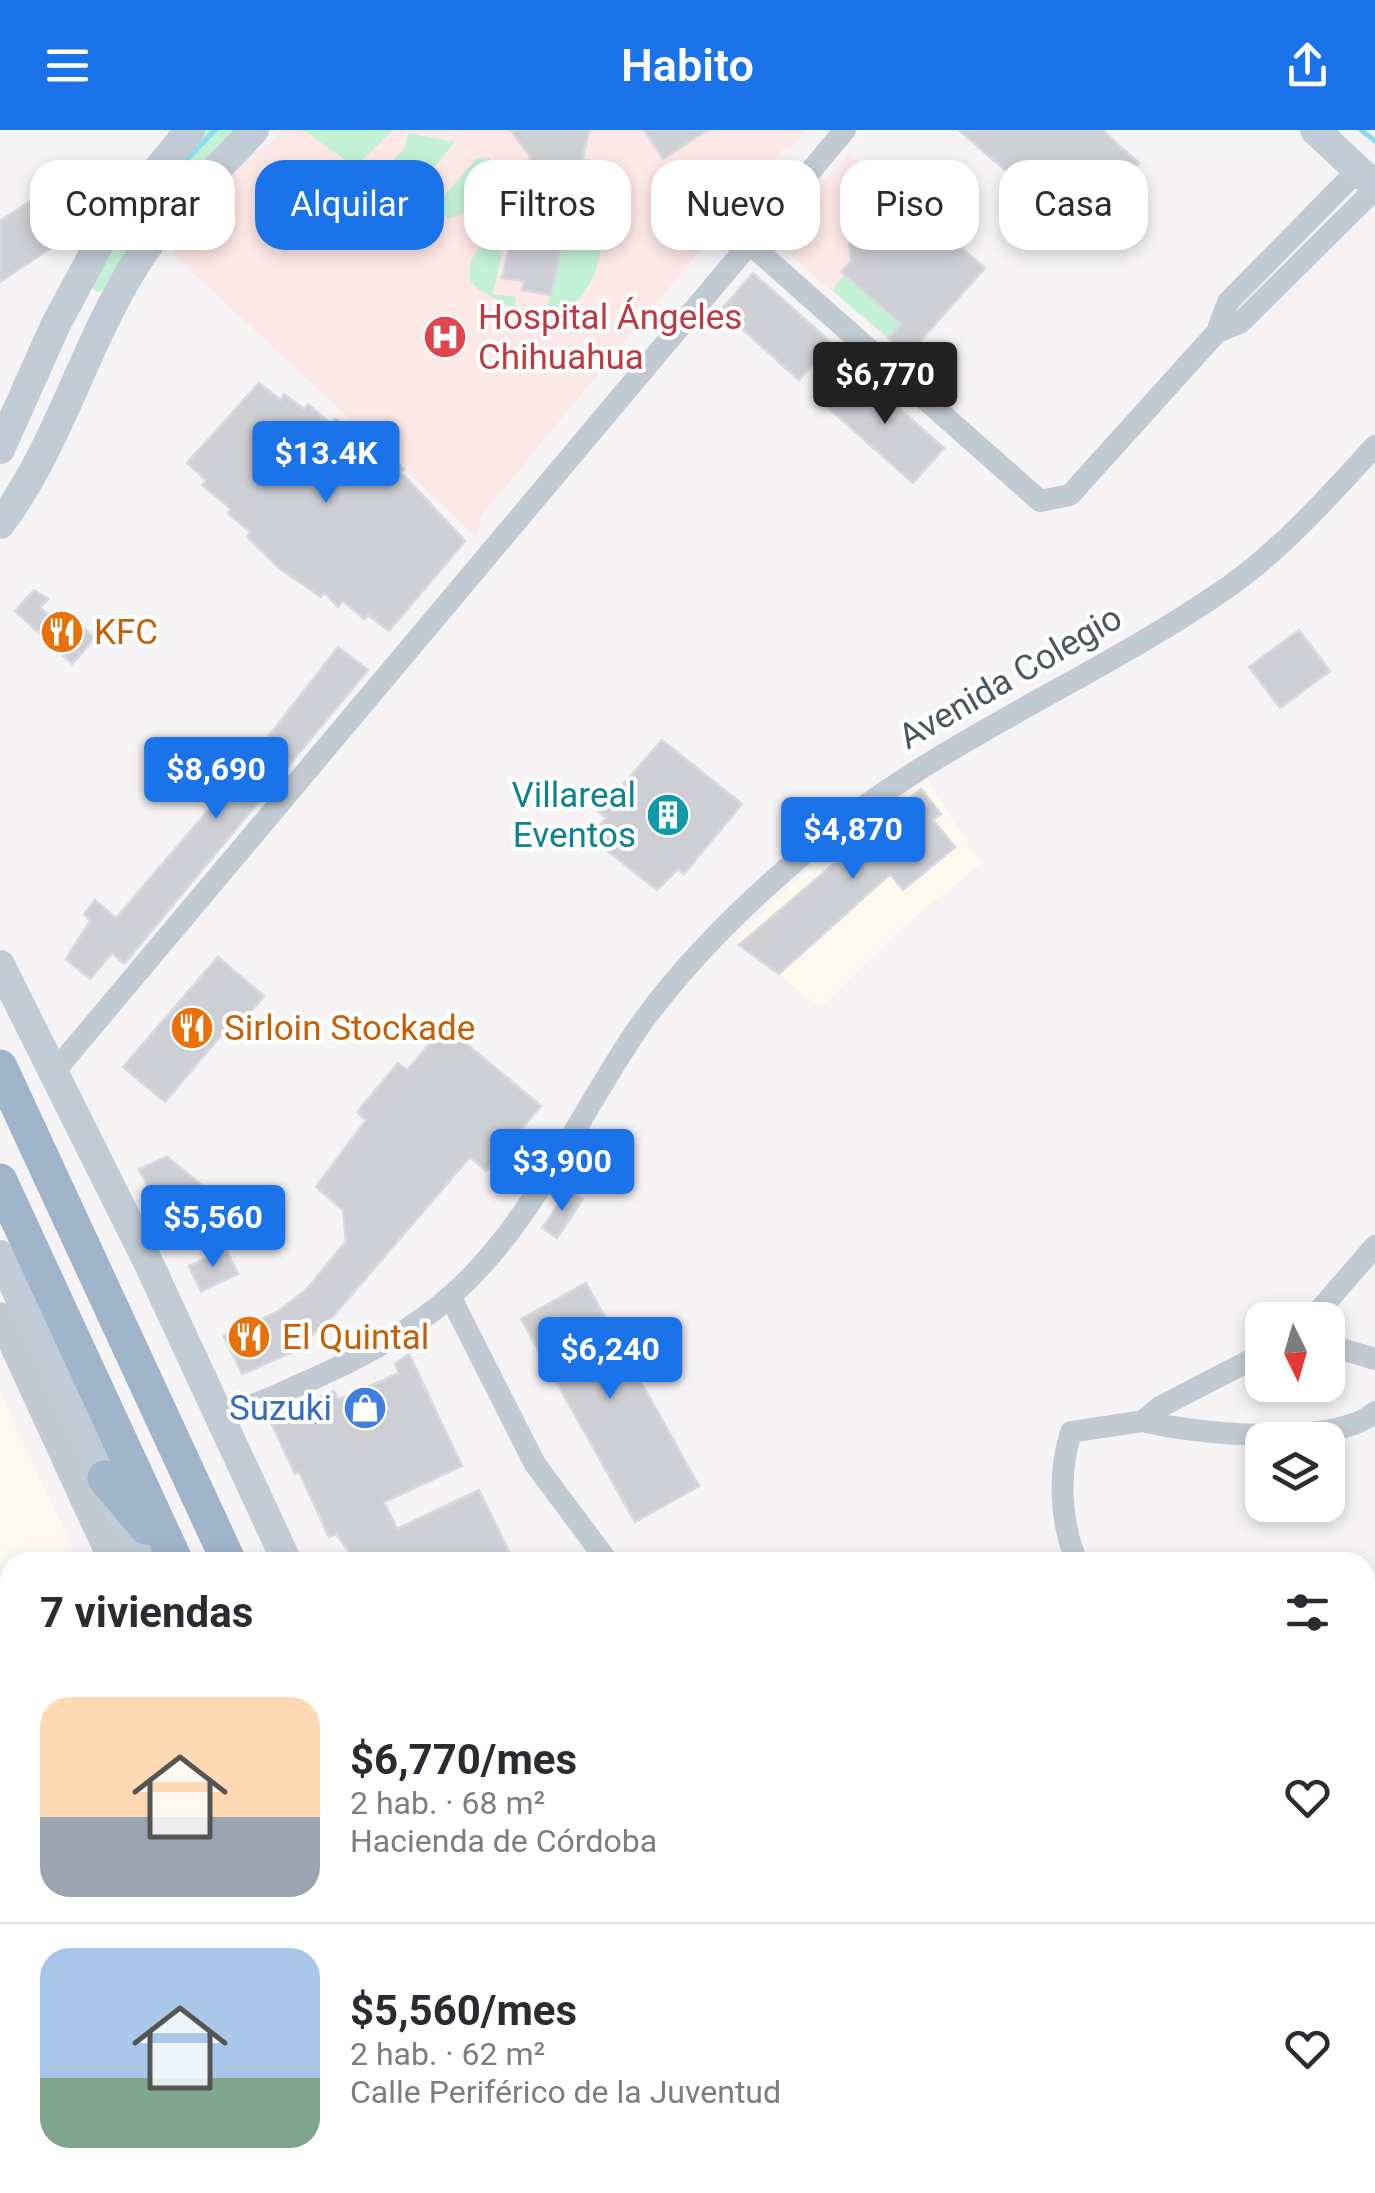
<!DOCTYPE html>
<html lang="es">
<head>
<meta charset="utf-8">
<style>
  :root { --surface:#fff; --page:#f2f2f3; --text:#2b2b33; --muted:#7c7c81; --line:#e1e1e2; --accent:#1a73e8 }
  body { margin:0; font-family:Roboto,sans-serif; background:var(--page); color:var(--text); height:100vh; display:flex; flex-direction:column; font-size:38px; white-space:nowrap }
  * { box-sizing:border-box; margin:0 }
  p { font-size:32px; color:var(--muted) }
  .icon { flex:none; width:55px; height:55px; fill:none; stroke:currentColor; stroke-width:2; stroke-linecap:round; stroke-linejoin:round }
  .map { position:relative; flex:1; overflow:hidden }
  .sheet { position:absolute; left:0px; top:1422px; width:1375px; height:642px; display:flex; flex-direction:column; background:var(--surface); border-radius:30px 30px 0 0; box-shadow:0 5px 15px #0003 }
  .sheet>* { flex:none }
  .top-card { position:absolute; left:30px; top:30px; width:1315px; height:90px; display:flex; gap:20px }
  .needle { width:65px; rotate:175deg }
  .buttons { position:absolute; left:1245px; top:1172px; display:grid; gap:20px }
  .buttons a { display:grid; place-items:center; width:100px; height:100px; border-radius:20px; background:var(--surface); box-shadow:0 5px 15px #0003; font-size:50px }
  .price { position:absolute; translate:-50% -85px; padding:0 22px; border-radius:10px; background:var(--accent); color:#fff; font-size:32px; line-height:65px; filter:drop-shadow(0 2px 5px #0008) }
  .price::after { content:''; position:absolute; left:50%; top:60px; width:30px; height:22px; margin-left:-15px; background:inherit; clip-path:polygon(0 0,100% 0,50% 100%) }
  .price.selected { background:#222; color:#fff }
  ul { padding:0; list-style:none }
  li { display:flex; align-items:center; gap:30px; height:250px; padding:0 40px }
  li+li { border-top:2px solid var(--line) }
  li span { display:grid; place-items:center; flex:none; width:280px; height:200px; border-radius:30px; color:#555 }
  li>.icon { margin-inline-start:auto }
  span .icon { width:120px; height:120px; fill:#fffc; stroke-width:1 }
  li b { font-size:42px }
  h2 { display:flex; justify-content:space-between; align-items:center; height:120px; padding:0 40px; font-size:42px }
  .chip { padding:0 35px; border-radius:30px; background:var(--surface); box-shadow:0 5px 15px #0003; font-size:35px; line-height:90px }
  .chip.selected { background:var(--accent); color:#fff }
  header { display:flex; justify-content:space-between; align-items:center; height:130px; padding:0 40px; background:var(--accent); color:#fff; font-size:45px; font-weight:600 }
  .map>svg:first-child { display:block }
  .commercial { fill:#fdf9ef }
  .medical { fill:#fce8e6 }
  .green { fill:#c3f1d5 }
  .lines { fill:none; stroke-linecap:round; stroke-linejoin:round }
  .stream { stroke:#90daee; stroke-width:5 }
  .building { fill:#cdcfd5; stroke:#d7d9de; stroke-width:2.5 }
  .minor { stroke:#c1cad2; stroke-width:22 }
  .tertiary { stroke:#c1cad2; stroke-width:28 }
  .secondary { stroke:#c1cbd6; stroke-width:30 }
  .trunk { stroke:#9fb4c9; stroke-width:35 }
  .labels { text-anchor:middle; stroke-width:8; stroke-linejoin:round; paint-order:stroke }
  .health-label { font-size:35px; fill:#be3a42; stroke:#fff; text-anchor:start }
  .food-label { font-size:35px; fill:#c56008; stroke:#fff; text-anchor:start }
  .street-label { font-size:35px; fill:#4a5661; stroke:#fff }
  .culture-label { font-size:35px; fill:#0d838f; stroke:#fff; text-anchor:end }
  .shop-label { font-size:35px; fill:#366cbe; stroke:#fff; text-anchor:end }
</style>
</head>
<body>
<header><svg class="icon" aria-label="menu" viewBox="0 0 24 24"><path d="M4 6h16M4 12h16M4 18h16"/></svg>Habito<svg class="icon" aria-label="share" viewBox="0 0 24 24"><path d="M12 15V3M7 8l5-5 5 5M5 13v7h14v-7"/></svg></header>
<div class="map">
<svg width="1375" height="2063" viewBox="0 0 1375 2063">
  <rect width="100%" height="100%" fill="#f5f3f3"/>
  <path class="commercial" d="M927 649 981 734 905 795 821 878 734 810 823 726Z
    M0 1262 79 1432H10V2027L0 2024Z
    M98 2055H217L210 2063H125Z
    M257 2055H462L465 2063H256Z"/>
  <path class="medical" d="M281 0H805L790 19H783L481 386 477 407 175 126 174 114 252 22 271 13Z
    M849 23 985 138 907 226 786 121 781 103Z"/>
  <path class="green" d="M207 0H235L104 160 96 162 92 155 128 98Z
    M303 0H393L355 37Z
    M409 3 455 12 402 76 370 53 404 19Z
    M477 28H489L497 40C490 59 468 85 448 89L441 83 439 72Z
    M582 28 607 33 622 47C594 80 605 90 599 128 595 156 569 180 553 202L478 159 470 151V131L514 67 493 164 516 167 515 177 546 184Z
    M845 145 901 193 888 208 832 160Z"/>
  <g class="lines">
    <path class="stream" d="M1361 0 1375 11
      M178 39 215 0"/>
  </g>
  <path class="building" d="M510 0H589L551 165 522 160 523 151 502 148 530 26Z
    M644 0H708L663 29Z
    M959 0H1102L1139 33 1077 103Z
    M59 52 87 94 0 152V91Z
    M903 68 985 138 907 226 888 208 901 194 841 142 851 131 848 102 860 86 891 83Z
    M753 143 832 213 799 250 721 180Z
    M857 241 944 318 913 353 826 276Z
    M259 253 281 270 284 264 304 279 308 274 331 294 336 289 363 313 369 306 404 339 401 342 465 411 389 501 368 485 364 489 343 471 338 477 324 462 321 467 279 438 247 407 250 402 228 383 231 379 202 355 206 350 187 333Z
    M34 460 48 469 40 478 63 496 72 488 95 508 72 534 15 481Z
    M1299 500 1330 541 1280 578 1249 537Z
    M338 517 368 540 124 834 112 823 90 849 66 829 90 791 84 784 95 770 116 788 239 644Z
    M662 610 742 674 684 744 678 739 657 760 590 707 606 688 599 682Z
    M921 659 941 684 933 690 955 717 903 760 890 744 779 844 739 815Z
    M218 827 264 866 235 900 229 896 165 972 123 937Z
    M445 896 541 976 486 1041 470 1027 335 1184 295 1221 242 1244 224 1206 277 1182 306 1160 346 1111 343 1080 316 1057 366 990 357 982 398 933 407 940Z
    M167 1027 212 1063 209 1073 165 1093 139 1039Z
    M568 1060 583 1069 557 1108 542 1098Z
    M226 1119 238 1144 201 1161 189 1136Z
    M586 1153 699 1356 635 1392 521 1189Z
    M409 1224 462 1336 384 1372 397 1399 479 1360 514 1432H357L336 1404 329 1407 299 1342 295 1344 270 1290 334 1261 338 1270 399 1243 395 1234Z"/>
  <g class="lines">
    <path class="minor" d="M1358 40 1228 172 1217 202 1240 193 1375 59
      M750 114 1040 371 1070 365 1217 202
      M54 942 845 0
      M450 1166 535 1334 608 1432
      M1311 1190 1375 1116
      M1328 1215 1375 1229
      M221 1289C298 1255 388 1222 452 1165 535 1091 578 984 641 894 692 823 757 762 824 707 948 606 1100 547 1231 455 1285 416 1330 365 1375 316
      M1143 1291C1194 1304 1335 1318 1375 1282
      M1077 1432C1060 1392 1058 1343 1071 1302L1143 1291 1160 1277 1262 1224
      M1365 1492 1375 1484
      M945 2055 946 2063"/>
    <path class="tertiary" d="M0 1186 113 1432
      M1365 1622 1375 1614
      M1365 1658 1375 1650
      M0 2055 23 2063
      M471 2055 474 2063
      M497 2063 501 2055
      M1233 2063 1236 2055
      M1266 2063 1268 2055"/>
    <path class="secondary" d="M1315 0 1375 56
      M0 319 56 194 104 105 190 0
      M0 394C61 313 85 209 142 124 172 79 218 40 254 0
      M0 835 148 1132 287 1432
      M0 1125 144 1432
      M526 2055 528 2063
      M667 2055 669 2063"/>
    <path class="trunk" d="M0 937 229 1432
      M0 1051 176 1432
      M105 1348 146 1397
      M567 2055 570 2063
      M611 2055 613 2063"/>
  </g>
  <defs>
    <g id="hospital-disc" transform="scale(2.25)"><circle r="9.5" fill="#e0444e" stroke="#fff"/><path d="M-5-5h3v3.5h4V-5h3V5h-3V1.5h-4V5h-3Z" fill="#fff"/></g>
    <g id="restaurant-disc" transform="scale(2.25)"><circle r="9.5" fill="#e8710a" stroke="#fff"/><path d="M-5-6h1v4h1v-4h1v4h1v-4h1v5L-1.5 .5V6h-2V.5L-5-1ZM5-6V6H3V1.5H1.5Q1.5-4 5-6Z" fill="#fff"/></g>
    <g id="building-disc" transform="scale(2.25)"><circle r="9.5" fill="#0f9aa8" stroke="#fff"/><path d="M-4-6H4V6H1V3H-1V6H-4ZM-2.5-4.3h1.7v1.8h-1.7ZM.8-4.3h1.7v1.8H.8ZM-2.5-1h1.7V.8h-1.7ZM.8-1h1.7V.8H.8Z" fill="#fff"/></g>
    <g id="shop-disc" transform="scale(2.25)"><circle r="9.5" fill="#3f7fe0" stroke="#fff"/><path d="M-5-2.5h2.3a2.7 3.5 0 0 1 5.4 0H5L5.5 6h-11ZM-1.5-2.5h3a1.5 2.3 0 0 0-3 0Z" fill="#fff"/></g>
  </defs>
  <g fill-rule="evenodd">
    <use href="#hospital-disc" x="445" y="207"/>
    <use href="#restaurant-disc" x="62" y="502"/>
    <use href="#building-disc" x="668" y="685"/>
    <use href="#restaurant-disc" x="192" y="898"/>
    <use href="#restaurant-disc" x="249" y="1207"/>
    <use href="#shop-disc" x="365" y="1278"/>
  </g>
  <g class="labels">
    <g class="health-label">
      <text x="478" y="199">Hospital Ángeles<tspan x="478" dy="40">Chihuahua</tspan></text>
    </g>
    <g class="food-label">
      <text x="94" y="514">KFC</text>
      <text x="224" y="910">Sirloin Stockade</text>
      <text x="282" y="1219">El Quintal</text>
    </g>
    <g class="street-label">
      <text transform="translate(1010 547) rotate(-30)" y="12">Avenida Colegio</text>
    </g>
    <g class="culture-label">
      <text x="636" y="677">Villareal<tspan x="636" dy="40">Eventos</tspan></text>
    </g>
    <g class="shop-label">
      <text x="332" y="1290">Suzuki</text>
    </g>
  </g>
</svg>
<div class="buttons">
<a><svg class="needle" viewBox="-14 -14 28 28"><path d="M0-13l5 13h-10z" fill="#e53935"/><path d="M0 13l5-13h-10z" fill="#7c7c81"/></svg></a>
<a><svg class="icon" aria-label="layers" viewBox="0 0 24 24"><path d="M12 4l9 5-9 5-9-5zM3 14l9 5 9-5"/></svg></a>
</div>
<b class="price selected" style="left:885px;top:297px">$6,770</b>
<b class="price" style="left:326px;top:376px">$13.4K</b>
<b class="price" style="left:216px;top:692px">$8,690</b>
<b class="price" style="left:853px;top:752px">$4,870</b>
<b class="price" style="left:562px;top:1084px">$3,900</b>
<b class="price" style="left:213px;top:1140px">$5,560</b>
<b class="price" style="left:610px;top:1272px">$6,240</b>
<div class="top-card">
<a class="chip">Comprar</a>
<a class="chip selected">Alquilar</a>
<a class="chip">Filtros</a>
<a class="chip">Nuevo</a>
<a class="chip">Piso</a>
<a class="chip">Casa</a>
</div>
<section class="sheet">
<h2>7 viviendas<svg class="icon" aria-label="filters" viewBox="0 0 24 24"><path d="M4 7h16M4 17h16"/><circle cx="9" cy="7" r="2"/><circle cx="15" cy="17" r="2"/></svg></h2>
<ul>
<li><span style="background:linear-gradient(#ffd9b3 60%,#9aa5b1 0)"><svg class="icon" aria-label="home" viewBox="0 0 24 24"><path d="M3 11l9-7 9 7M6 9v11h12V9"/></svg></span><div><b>$6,770/mes</b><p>2 hab. · 68 m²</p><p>Hacienda de Córdoba</p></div><svg class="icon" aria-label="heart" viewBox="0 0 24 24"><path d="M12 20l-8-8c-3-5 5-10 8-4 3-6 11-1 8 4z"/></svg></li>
<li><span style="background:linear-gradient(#a9c7e8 65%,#7fa58c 0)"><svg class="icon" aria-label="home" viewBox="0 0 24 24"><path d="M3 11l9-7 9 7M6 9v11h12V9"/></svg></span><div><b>$5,560/mes</b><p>2 hab. · 62 m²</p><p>Calle Periférico de la Juventud</p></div><svg class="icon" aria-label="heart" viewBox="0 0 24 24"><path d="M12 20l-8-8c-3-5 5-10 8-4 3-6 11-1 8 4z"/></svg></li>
</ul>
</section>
</div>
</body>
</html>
